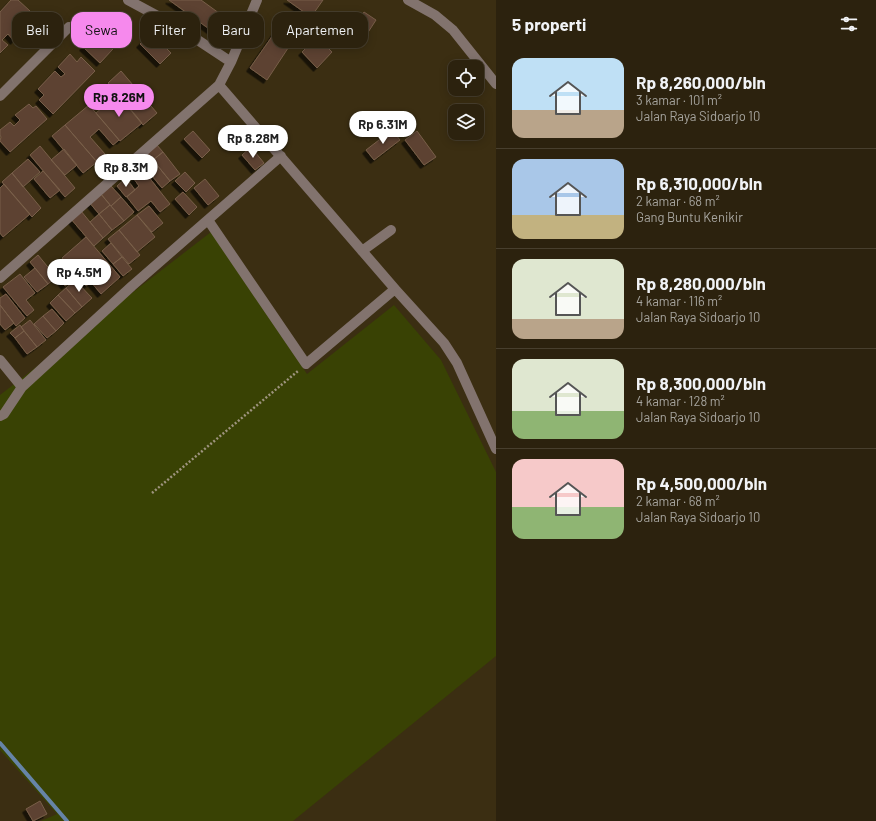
<!DOCTYPE html>
<html lang="id">
<head>
<meta charset="utf-8">
<style>
  :root { --surface:#2c220e; --page:#382f1c; --text:#f1f3f6; --muted:#a6a49e; --line:#483f2e; --accent:#f689ed }
  body { margin:0; font-family:Barlow,sans-serif; background:var(--page); color:var(--text); height:100vh; display:flex; flex-direction:column; font-size:15px; white-space:nowrap }
  * { box-sizing:border-box; margin:0 }
  p { font-size:13px; color:var(--muted) }
  .icon { flex:none; width:22px; height:22px; fill:none; stroke:currentColor; stroke-width:2; stroke-linecap:round; stroke-linejoin:round }
  .map { position:relative; flex:1; overflow:hidden }
  .drawer { display:flex; flex-direction:column; background:var(--surface); width:380px }
  .drawer>* { flex:none }
  .banner { position:absolute; left:12px; top:12px; width:380px; height:36px; display:flex; gap:8px }
  .tools { position:absolute; left:448px; top:60px; display:grid; gap:8px }
  .tools a { display:grid; place-items:center; width:36px; height:36px; border-radius:8px; background:var(--surface); box-shadow:0 2px 10px #0003,0 0 0 1px var(--line); font-size:20px }
  .price { position:absolute; translate:-50% -34px; padding:0 9px; border-radius:14px; background:#fff; color:#222; font-size:13px; line-height:26px; filter:drop-shadow(0 1px 2px #0008) }
  .price::after { content:''; position:absolute; left:50%; top:24px; width:12px; height:9px; margin-left:-6px; background:inherit; clip-path:polygon(0 0,100% 0,50% 100%) }
  .price.active { background:var(--accent); color:#111 }
  ul { padding:0; list-style:none }
  li { display:flex; align-items:center; gap:12px; height:100px; padding:0 16px }
  li+li { border-top:1px solid var(--line) }
  li span { display:grid; place-items:center; flex:none; width:112px; height:80px; border-radius:12px; color:#555 }
  li>.icon { margin-inline-start:auto }
  span .icon { width:48px; height:48px; fill:#fffc; stroke-width:1 }
  li b { font-size:17px }
  h2 { display:flex; justify-content:space-between; align-items:center; height:48px; padding:0 16px; font-size:17px }
  .tag { padding:0 14px; border-radius:12px; background:var(--surface); box-shadow:0 2px 10px #0003,0 0 0 1px var(--line); font-size:14px; line-height:36px }
  .tag.active { background:var(--accent); color:#111 }
  main { display:flex; flex:1; min-height:0 }
  .map>svg:first-child { display:block }
  .green { fill:#394204 }
  .lines { fill:none; stroke-linecap:round; stroke-linejoin:round }
  .stream { stroke:#6684a7; stroke-width:4 }
  .building { fill:#5d4330; stroke:#785e49; filter:url(#shadow) }
  .path { stroke:#9e947e; stroke-width:2.5; stroke-dasharray:2 2; stroke-linecap:butt }
  .minor { stroke:#82736e; stroke-width:10 }
</style>
</head>
<body>
<main>
<div class="map">
<svg width="496" height="821" viewBox="0 0 496 821">
  <defs>
    <filter id="shadow"><feDropShadow dx="-3.5" dy="3.5" stdDeviation="0" flood-color="#0009"/></filter>
  </defs>
  <rect width="100%" height="100%" fill="#3b2e12"/>
  <path class="green" d="M211 232 307 374 394 305 441 360 496 472V656L293 821H41L57 814 0 750V395Z"/>
  <g class="lines">
    <path class="stream" d="M0 743 67 821"/>
  </g>
  <path class="building" d="M11 0H18L30 11 23 19 29 25 14 41 8 34 2 40 8 45 0 53V12Z
    M169 0H201L223 16 212 31Z
    M287 0H323L311 17Z
    M364 12 376 20 365 37 353 29Z
    M108 21 124 37 100 63 83 47 86 44 80 38 95 22 101 28Z
    M280 25 296 36 267 80 250 68Z
    M151 33 171 53 160 64 140 44Z
    M317 37 332 52 317 68 302 52Z
    M70 54 77 62 81 57 95 71 53 114 39 100 44 95 38 89 55 71 61 77 65 74 58 67Z
    M121 71 157 113 143 125 108 83Z
    M118 94 142 123 120 141 96 113Z
    M29 104 33 108 36 106 47 119 10 152 0 141 1 137 0 135V130L10 122 14 126 20 120 15 115Z
    M89 105 119 140 113 145 99 129 90 137 105 154 97 162 65 125Z
    M65 125 97 162 83 173 52 136Z
    M392 130 400 140 374 160 366 150Z
    M193 131 210 150 202 158 184 139Z
    M417 131 436 157 424 165 405 140Z
    M156 144 163 152 153 160 170 181 162 188 138 159Z
    M40 146 75 188 65 197 30 155Z
    M251 147 264 163 255 170 242 155Z
    M64 149 77 165 65 175 51 160Z
    M163 152 180 174 170 181 153 160Z
    M28 159 40 172 23 187 12 173Z
    M43 171 60 190 50 198 34 179Z
    M144 171 170 204 160 212 151 201 138 211 127 197 139 186 134 179Z
    M185 172 195 183 186 192 175 181Z
    M12 173 41 208 32 217 2 182Z
    M126 178 135 190 126 197 117 186Z
    M205 179 219 196 208 205 194 188Z
    M4 184 30 214 3 237 0 233V188Z
    M111 186 121 197 111 206 101 194Z
    M183 192 197 207 189 215 175 199Z
    M100 193 110 205 99 214 89 202Z
    M121 197 134 212 124 221 111 206Z
    M110 205 124 221 112 230 99 214Z
    M149 206 163 223 152 232 137 215Z
    M81 211 103 238 94 246 71 219Z
    M99 214 112 230 103 238 90 222Z
    M137 215 155 237 137 252 119 230Z
    M119 230 140 255 129 264 108 239Z
    M86 237 120 277 101 294 91 282 86 286 62 258Z
    M111 243 122 257 113 264 102 251Z
    M38 255 56 277 48 284 30 262Z
    M122 257 132 269 123 276 113 264Z
    M35 268 48 284 37 292 24 277Z
    M69 271 74 279 65 286 59 278Z
    M20 274 35 293 26 300 34 310 27 316 3 287Z
    M75 280 92 298 82 307 66 288Z
    M66 288 82 307 75 313 58 295Z
    M6 294 25 318 16 326 0 305V298Z
    M58 295 75 313 66 321 50 303Z
    M0 305 14 323 5 330 0 324Z
    M52 309 64 323 56 331 43 316Z
    M43 316 56 331 47 338 34 324Z
    M30 320 46 340 37 347 21 327Z
    M20 325 24 331 15 338 10 333Z
    M24 331 37 347 27 354 15 338Z
    M40 801 47 814 33 821 26 809Z"/>
  <g class="lines">
    <path class="path" d="M152 493 298 371"/>
    <path class="minor" d="M128 0 178 27 231 62
      M408 0 435 15 453 30 496 84
      M219 85 395 289 444 343 457 363 496 449
      M0 96 69 27
      M208 220 306 364 395 289
      M362 251 391 230
      M0 278 219 85 231 62 257 0
      M0 360 22 387
      M0 416 4 414 22 387 132 286 281 156"/>
  </g>
</svg>
<div class="tools">
<a><svg class="icon" aria-label="locate" viewBox="0 0 24 24"><circle cx="12" cy="12" r="6"/><path d="M12 2v4M12 18v4M2 12h4M18 12h4"/></svg></a>
<a><svg class="icon" aria-label="layers" viewBox="0 0 24 24"><path d="M12 4l9 5-9 5-9-5zM3 14l9 5 9-5"/></svg></a>
</div>
<b class="price active" style="left:119px;top:118px">Rp 8.26M</b>
<b class="price" style="left:383px;top:145px">Rp 6.31M</b>
<b class="price" style="left:253px;top:159px">Rp 8.28M</b>
<b class="price" style="left:126px;top:188px">Rp 8.3M</b>
<b class="price" style="left:79px;top:293px">Rp 4.5M</b>
<div class="banner">
<a class="tag">Beli</a>
<a class="tag active">Sewa</a>
<a class="tag">Filter</a>
<a class="tag">Baru</a>
<a class="tag">Apartemen</a>
</div>
</div>
<section class="drawer">
<h2>5 properti<svg class="icon" aria-label="filters" viewBox="0 0 24 24"><path d="M4 7h16M4 17h16"/><circle cx="9" cy="7" r="2"/><circle cx="15" cy="17" r="2"/></svg></h2>
<ul>
<li><span style="background:linear-gradient(#bfe0f5 65%,#b9a48a 0)"><svg class="icon" aria-label="home" viewBox="0 0 24 24"><path d="M3 11l9-7 9 7M6 9v11h12V9"/></svg></span><div><b>Rp 8,260,000/bln</b><p>3 kamar · 101 m²</p><p>Jalan Raya Sidoarjo 10</p></div></li>
<li><span style="background:linear-gradient(#a9c7e8 70%,#c2b280 0)"><svg class="icon" aria-label="home" viewBox="0 0 24 24"><path d="M3 11l9-7 9 7M6 9v11h12V9"/></svg></span><div><b>Rp 6,310,000/bln</b><p>2 kamar · 68 m²</p><p>Gang Buntu Kenikir</p></div></li>
<li><span style="background:linear-gradient(#dfe7d0 75%,#b9a48a 0)"><svg class="icon" aria-label="home" viewBox="0 0 24 24"><path d="M3 11l9-7 9 7M6 9v11h12V9"/></svg></span><div><b>Rp 8,280,000/bln</b><p>4 kamar · 116 m²</p><p>Jalan Raya Sidoarjo 10</p></div></li>
<li><span style="background:linear-gradient(#dfe7d0 65%,#8fb573 0)"><svg class="icon" aria-label="home" viewBox="0 0 24 24"><path d="M3 11l9-7 9 7M6 9v11h12V9"/></svg></span><div><b>Rp 8,300,000/bln</b><p>4 kamar · 128 m²</p><p>Jalan Raya Sidoarjo 10</p></div></li>
<li><span style="background:linear-gradient(#f6c9c9 60%,#8fb573 0)"><svg class="icon" aria-label="home" viewBox="0 0 24 24"><path d="M3 11l9-7 9 7M6 9v11h12V9"/></svg></span><div><b>Rp 4,500,000/bln</b><p>2 kamar · 68 m²</p><p>Jalan Raya Sidoarjo 10</p></div></li>
</ul>
</section>
</main>
</body>
</html>
